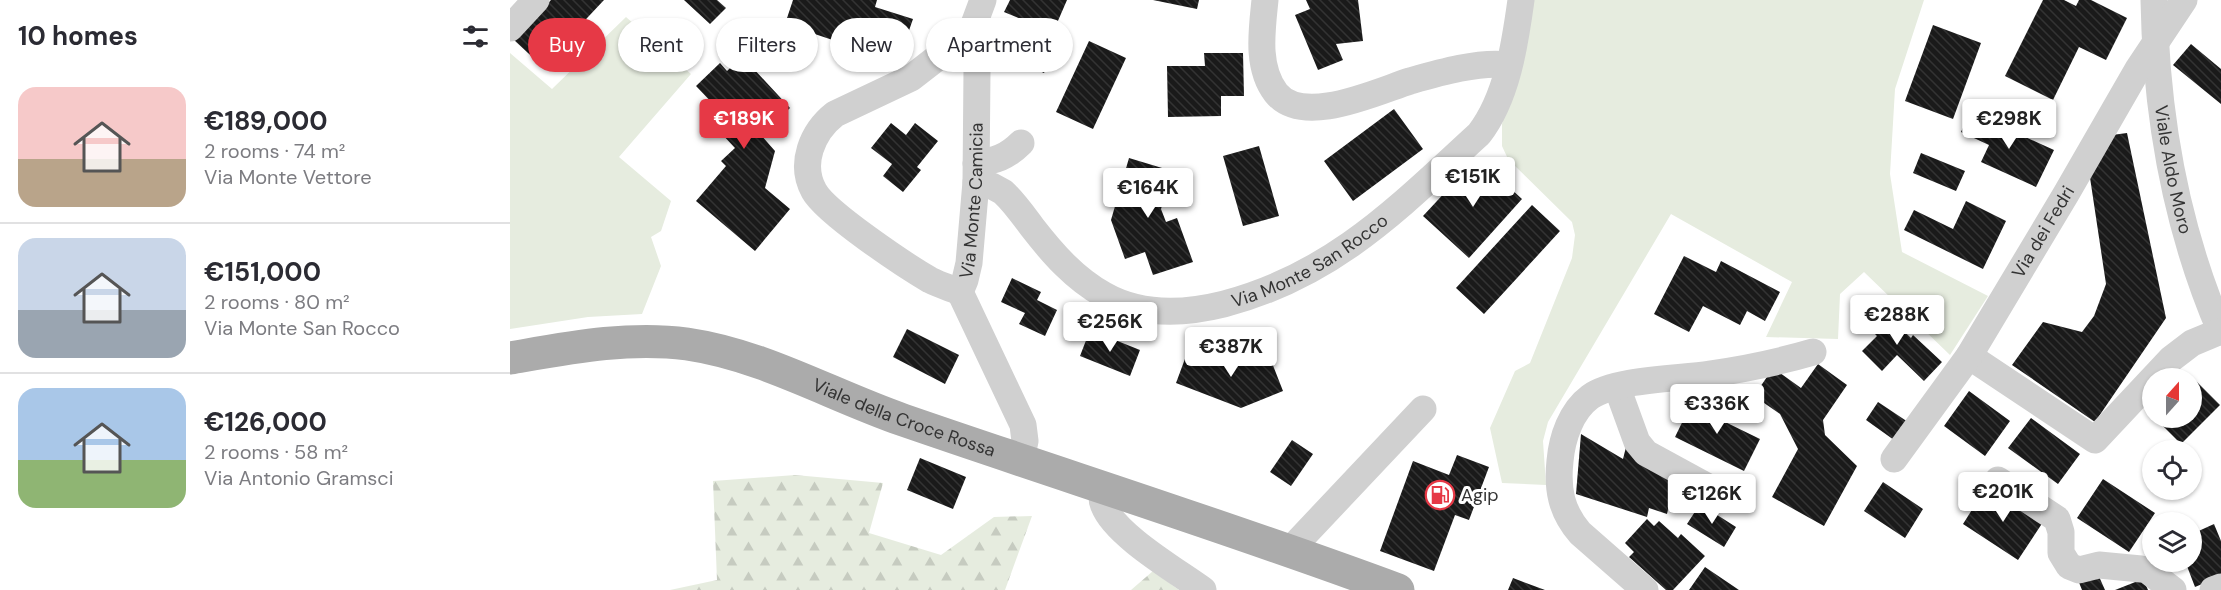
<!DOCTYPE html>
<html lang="en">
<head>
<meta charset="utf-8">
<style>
  :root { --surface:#fff; --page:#f2f2f3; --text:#2b2b33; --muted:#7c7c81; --line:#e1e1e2; --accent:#e63946 }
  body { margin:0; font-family:"DM Sans",sans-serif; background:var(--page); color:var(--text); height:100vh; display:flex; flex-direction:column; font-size:22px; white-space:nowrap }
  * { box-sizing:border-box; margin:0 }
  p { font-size:20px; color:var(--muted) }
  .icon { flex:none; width:33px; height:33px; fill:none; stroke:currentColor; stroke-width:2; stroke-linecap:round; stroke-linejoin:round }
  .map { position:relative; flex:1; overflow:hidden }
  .sheet { display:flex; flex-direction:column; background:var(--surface); width:510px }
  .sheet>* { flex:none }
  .top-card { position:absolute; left:18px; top:18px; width:570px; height:54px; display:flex; gap:12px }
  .needle { width:39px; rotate:21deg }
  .fabs { position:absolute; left:1632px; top:368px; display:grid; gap:12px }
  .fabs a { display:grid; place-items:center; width:60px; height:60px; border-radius:50%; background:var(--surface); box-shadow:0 2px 4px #0004; font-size:30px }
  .price { position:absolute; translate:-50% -51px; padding:0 14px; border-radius:6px; background:#fff; color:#222; font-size:20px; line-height:39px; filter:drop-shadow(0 2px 3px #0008) }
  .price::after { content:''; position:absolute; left:50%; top:36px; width:18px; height:14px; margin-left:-9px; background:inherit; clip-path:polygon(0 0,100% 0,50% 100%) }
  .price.current { background:var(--accent); color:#fff }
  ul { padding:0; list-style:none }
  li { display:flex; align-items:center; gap:18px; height:150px; padding:0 18px }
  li+li { border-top:2px solid var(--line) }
  li span { display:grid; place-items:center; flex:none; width:168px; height:120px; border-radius:18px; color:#555 }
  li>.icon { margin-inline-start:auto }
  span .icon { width:72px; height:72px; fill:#fffc; stroke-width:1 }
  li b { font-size:26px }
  h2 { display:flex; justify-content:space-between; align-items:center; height:72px; padding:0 18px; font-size:26px }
  .pill { padding:0 21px; border-radius:27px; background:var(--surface); box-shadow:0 2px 4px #0004; font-size:21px; line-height:54px }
  .pill.current { background:var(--accent); color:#fff }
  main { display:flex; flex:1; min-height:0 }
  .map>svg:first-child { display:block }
  .grass { fill:#e6ecdf }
  .forest { fill:url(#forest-firs) }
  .building { fill:url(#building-back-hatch) }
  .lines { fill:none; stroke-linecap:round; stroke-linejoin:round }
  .minor { stroke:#d0d0d0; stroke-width:27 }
  .major { stroke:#ababab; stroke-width:33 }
  .labels { text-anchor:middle; stroke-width:6; stroke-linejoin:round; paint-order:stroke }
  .street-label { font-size:18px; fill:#333; stroke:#fff }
  .poi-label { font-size:18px; fill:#333; stroke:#fff; text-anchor:start }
</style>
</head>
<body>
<main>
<section class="sheet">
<h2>10 homes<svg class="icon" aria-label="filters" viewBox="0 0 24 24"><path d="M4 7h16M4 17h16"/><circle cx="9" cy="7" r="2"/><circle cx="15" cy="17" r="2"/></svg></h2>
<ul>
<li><span style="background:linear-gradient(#f6c9c9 60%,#b9a48a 0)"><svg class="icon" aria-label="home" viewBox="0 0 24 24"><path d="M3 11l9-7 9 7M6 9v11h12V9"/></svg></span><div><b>€189,000</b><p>2 rooms · 74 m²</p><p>Via Monte Vettore</p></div></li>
<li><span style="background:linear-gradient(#c9d6e8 60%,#9aa5b1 0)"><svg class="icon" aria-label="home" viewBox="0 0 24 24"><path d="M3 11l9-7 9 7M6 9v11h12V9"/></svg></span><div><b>€151,000</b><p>2 rooms · 80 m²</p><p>Via Monte San Rocco</p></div></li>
<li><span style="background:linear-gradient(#a9c7e8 60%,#8fb573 0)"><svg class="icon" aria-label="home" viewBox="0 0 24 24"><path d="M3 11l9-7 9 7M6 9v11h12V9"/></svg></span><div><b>€126,000</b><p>2 rooms · 58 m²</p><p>Via Antonio Gramsci</p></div></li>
</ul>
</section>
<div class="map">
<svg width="1711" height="590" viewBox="0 0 1711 590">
  <defs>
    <pattern id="forest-firs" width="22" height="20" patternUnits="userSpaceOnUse" patternTransform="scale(1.5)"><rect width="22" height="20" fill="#e6ecdf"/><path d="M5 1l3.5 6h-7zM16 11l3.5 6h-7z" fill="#c6cbc0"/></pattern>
    <pattern id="building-back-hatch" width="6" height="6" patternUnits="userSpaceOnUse" patternTransform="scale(1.5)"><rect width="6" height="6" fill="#1a1a1a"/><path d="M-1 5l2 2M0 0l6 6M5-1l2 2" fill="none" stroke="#333"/></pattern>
  </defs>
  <rect width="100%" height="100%" fill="#fff"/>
  <path class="grass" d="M1022 0H1414L1385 89 1380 174 1392 252 1478 296 1440 355 1354 272 1330 294 1328 339 1256 337 1282 282 1161 214 1038 422 1033 441 1036 485 992 483 980 428 1005 371 1020 363 1062 258 1065 235 1062 222 998 159 992 146V124Z
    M116 17 181 74 109 157 161 201 151 231 141 237 151 266 132 314 78 317 0 329V53L42 89Z"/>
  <path class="forest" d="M285 475 373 483 359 533 431 555 484 517 522 516 495 590H160L207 580 203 481Z
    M643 571 669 590H621Z"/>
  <path class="building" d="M41 0H94L32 66 4 40Z
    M174 0H207L216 8 200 24Z
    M283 0H367L365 7 403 19 388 62 275 24Z
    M500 0H557L544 30 552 33 534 73 504 60 521 23 494 12Z
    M643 0H689L687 9Z
    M796 0H848L853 41 826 44 833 60 808 70 785 15 800 9Z
    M1533 0H1554L1566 6 1569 0H1581L1617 18 1596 60 1569 47 1543 100 1495 76Z
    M1423 25 1471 43 1443 119 1395 101Z
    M579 41 616 58 583 129 546 112Z
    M1681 44 1711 69V104L1663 65Z
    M241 48 251 59 242 67 280 108 251 135 265 151 255 188 280 209 245 251 186 201 216 166 211 161 225 148 195 116 205 106 186 86 210 63 217 71Z
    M694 53H733L734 96H711V116L658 117 657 66H695Z
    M884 109 913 149 843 201 814 161Z
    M1460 112 1544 150 1526 187 1471 162 1479 145 1451 132Z
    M381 123 396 135 405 123 428 141 407 167 411 170 393 192 373 176 382 164 361 148Z
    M1617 133 1656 318 1585 422 1502 365 1533 322 1572 332 1584 316 1596 284 1579 171 1602 135Z
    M749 146 769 216 733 226 713 156Z
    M1411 153 1455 171 1446 191 1403 173Z
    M619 158 662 171 651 209 656 222 667 218 683 262 643 275 635 252 615 259 601 220Z
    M967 158 1012 199 959 258 913 216Z
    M1456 201 1496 221 1473 269 1394 230 1404 210 1443 229Z
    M1022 205 1050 231 974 314 946 288Z
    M1174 256 1206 272 1211 261 1270 292 1255 321 1237 311 1230 325 1193 306 1179 332 1144 314Z
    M502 278 531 292 527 300 547 310 535 336 509 324 515 313 491 302Z
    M1367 306 1401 338 1403 335 1432 362 1414 381 1387 355 1372 371 1352 351 1367 336 1352 321Z
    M397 329 449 355 435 384 383 357Z
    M580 330 630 350 620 376 570 356Z
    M679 348 723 364 757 350 773 391 731 408 666 383Z
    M1308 364 1337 385 1313 420 1315 435 1347 466 1314 526 1262 497 1288 449 1270 414 1244 396 1263 368 1291 388Z
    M1686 381 1710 405 1671 444 1644 417H1682V386Z
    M1459 391 1500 421 1475 456 1434 426Z
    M1642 393V415L1631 404Z
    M1184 398 1215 413 1211 420 1250 439 1234 471 1165 437Z
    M1368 402 1404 426 1391 445 1356 420Z
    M1521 418 1570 454 1548 484 1498 448Z
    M1071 434 1113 459 1116 447 1165 480 1157 514 1139 508 1137 517 1066 494Z
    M782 440 803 454 781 486 760 472Z
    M947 455 979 467 959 520 945 515 924 571 870 551 903 461 939 475Z
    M410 458 456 477 443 509 397 490Z
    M1593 479 1645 513 1619 552 1567 518Z
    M1373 482 1413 509 1395 538 1354 511Z
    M1477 486 1533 522 1508 560 1453 524Z
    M1190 504 1226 527 1214 547 1177 524Z
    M1137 519 1144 526 1149 521 1168 538 1171 534 1195 556 1163 590H1156L1119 557 1124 552 1115 543Z
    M1704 524 1711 541V576L1685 587 1675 561H1682V534Z
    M1195 567 1229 590H1179Z
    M1587 572 1595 590H1572L1568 580Z
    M1003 578 1035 590H998Z
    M1633 579 1638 590H1605Z"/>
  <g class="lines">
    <g class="minor">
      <path d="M755 0C752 30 746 67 766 93 793 127 868 91 900 81 928 73 969 61 998 65"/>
      <path id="s1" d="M1644 0C1646 115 1665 226 1711 332"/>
      <path d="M0 28 26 0"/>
      <path d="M466 163C485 161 497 157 511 143"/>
      <path id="s2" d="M466 182 482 186 493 192C504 202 513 215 522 227 543 254 564 278 594 295 631 316 674 314 714 304 824 275 888 208 969 134 997 98 1005 44 1011 0"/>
      <path d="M450 292C440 288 430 285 420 280 396 266 316 213 304 191 289 164 302 132 325 114L401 78 441 47 460 35"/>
      <path id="s3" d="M450 292 455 280 459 263 466 182 467 70 460 35 473 0"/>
      <path d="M450 292 513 425 515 441 511 460"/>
      <path d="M1459 356 1585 440 1661 359 1682 343 1711 331"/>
      <path d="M1107 387 1127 442 1136 453 1213 495"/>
      <path id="s4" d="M1384 459 1459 356 1556 194 1628 69 1674 0"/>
      <path d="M1488 480 1547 519 1551 532V553L1559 566 1569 570 1589 565 1631 569 1637 570 1663 590"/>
      <path d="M593 488C592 494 591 500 594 506 605 535 667 571 693 590"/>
      <path d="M780 550 913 409"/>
      <path d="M1135 590 1070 533C1051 511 1047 489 1050 461 1052 438 1061 411 1080 397 1105 379 1169 379 1200 374 1235 369 1269 362 1303 352"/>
      <path d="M1703 590 1711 587"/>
    </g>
    <path class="major" id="s5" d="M0 358C58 348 118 336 177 344 253 355 321 395 393 420 558 477 724 529 888 590"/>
  </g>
  <defs>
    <g id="fuel-ring" transform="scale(1.5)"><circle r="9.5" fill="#fff" stroke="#e63946" stroke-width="1.5"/><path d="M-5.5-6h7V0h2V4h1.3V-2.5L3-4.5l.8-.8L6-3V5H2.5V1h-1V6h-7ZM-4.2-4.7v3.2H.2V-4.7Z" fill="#e63946"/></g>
  </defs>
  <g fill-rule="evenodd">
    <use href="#fuel-ring" x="930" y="495"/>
  </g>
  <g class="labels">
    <g class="street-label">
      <text dy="6" stroke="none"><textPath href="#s1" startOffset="171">Viale Aldo Moro</textPath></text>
      <text dy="6" stroke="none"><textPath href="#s3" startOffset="93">Via Monte Camicia</textPath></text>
      <text dy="6" stroke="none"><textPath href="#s4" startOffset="272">Via dei Fedri</textPath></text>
      <text dy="6" stroke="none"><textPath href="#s2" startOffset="394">Via Monte San Rocco</textPath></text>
      <text dy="6" stroke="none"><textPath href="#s5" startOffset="408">Viale della Croce Rossa</textPath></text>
    </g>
    <g class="poi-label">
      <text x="951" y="501">Agip</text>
    </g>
  </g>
</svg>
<div class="fabs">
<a><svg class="needle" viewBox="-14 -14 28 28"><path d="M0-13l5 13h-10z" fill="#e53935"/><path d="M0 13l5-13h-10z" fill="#7c7c81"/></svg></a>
<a><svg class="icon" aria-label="locate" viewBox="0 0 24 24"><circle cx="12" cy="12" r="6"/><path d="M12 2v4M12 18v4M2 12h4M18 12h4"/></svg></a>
<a><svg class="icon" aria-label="layers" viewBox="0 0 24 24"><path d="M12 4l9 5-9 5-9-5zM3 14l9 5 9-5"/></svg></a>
</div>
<b class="price current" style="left:234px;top:150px">€189K</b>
<b class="price" style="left:1499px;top:150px">€298K</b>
<b class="price" style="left:963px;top:208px">€151K</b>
<b class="price" style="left:638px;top:219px">€164K</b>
<b class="price" style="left:1387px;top:346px">€288K</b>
<b class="price" style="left:600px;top:353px">€256K</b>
<b class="price" style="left:721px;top:378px">€387K</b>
<b class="price" style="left:1207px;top:435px">€336K</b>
<b class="price" style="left:1493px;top:523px">€201K</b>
<b class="price" style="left:1202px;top:525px">€126K</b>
<div class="top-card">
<a class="pill current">Buy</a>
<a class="pill">Rent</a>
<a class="pill">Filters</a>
<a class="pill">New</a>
<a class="pill">Apartment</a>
</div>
</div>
</main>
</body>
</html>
